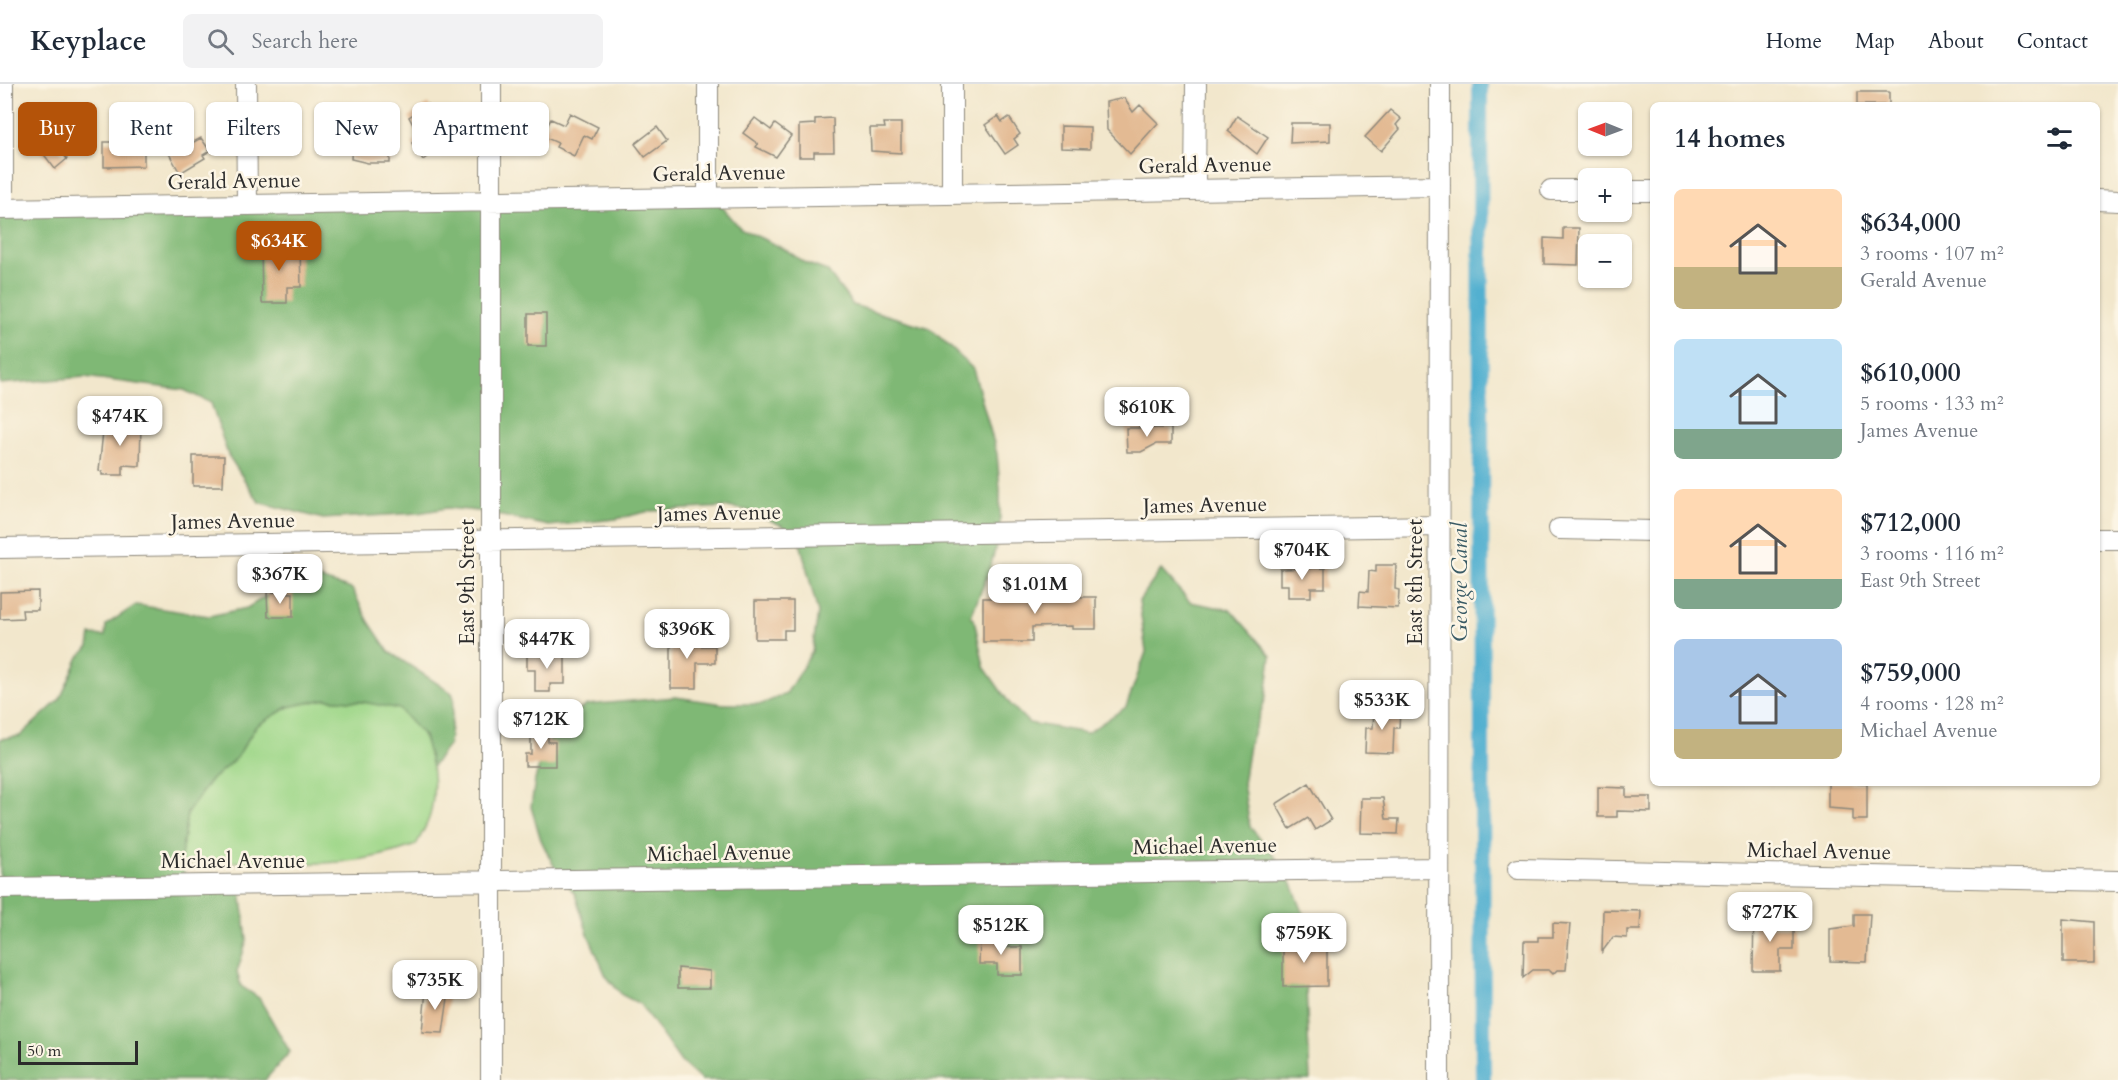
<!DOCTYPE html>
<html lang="en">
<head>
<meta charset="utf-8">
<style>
  :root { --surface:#fff; --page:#f2f2f3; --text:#1f2937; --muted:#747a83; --line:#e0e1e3; --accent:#b45309 }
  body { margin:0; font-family:Cardo,serif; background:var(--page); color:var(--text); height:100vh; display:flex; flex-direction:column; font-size:22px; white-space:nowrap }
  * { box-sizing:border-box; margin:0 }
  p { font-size:20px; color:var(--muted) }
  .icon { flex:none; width:33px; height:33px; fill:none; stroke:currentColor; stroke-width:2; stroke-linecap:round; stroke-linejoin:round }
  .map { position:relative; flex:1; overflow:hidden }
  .drawer { position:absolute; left:1650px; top:18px; width:450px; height:684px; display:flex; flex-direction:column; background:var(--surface); border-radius:9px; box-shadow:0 2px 4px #0004 }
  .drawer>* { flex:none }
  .guide { position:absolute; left:18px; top:18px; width:570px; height:54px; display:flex; gap:12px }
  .needle { width:39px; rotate:271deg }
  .buttons { position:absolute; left:1578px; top:18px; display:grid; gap:12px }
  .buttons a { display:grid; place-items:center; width:54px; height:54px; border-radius:9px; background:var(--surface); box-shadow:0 2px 4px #0004; font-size:30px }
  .scale { position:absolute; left:18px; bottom:15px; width:120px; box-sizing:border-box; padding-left:6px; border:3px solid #2b2b2b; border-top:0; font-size:16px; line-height:21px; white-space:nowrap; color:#2b2b2b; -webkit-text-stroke:4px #fcf5e5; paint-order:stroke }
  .price { position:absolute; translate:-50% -51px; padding:0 14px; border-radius:12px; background:#fff; color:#222; font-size:20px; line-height:39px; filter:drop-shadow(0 2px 3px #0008) }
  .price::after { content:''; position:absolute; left:50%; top:36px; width:18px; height:14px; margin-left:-9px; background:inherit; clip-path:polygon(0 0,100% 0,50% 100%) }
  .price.current { background:var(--accent); color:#fff }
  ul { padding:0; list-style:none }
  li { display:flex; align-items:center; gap:18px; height:150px; padding:0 24px }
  li span { display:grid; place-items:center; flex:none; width:168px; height:120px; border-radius:9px; color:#555 }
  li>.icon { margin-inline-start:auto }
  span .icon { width:72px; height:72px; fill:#fffc; stroke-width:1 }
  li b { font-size:26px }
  h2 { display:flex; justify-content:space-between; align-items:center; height:72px; padding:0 24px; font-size:26px }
  .chip { padding:0 21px; border-radius:9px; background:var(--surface); box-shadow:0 2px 4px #0004; font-size:21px; line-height:54px }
  .chip.current { background:var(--accent); color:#fff }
  header { display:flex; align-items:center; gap:36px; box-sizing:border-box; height:84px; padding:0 30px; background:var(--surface); border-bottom:2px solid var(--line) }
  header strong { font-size:28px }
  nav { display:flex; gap:33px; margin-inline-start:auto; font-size:21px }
  .search { width:420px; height:54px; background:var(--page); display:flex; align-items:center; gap:15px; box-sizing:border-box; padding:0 21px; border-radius:9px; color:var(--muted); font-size:22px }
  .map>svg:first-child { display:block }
  .green { fill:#9fd789; stroke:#65815a; stroke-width:1.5 }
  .forest { fill:#7fb875; stroke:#557250; stroke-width:1.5 }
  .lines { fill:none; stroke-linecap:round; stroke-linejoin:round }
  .canal { stroke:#52b0d0; stroke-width:16 }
  .building { fill:#e3ba93 }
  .street-casing { stroke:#8e897c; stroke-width:22 }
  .street { stroke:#fff; stroke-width:20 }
  .labels { text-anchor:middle; stroke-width:5; stroke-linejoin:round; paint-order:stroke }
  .street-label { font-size:21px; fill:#2b2b2b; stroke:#fcf5e5 }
  .water-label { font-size:22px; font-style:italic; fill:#395a65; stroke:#fcf5e5 }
</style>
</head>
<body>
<header>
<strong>Keyplace</strong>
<div class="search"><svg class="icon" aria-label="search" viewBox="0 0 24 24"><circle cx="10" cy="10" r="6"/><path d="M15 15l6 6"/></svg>Search here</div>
<nav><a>Home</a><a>Map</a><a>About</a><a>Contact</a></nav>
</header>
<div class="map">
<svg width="2118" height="996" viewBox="0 0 2118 996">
  <rect width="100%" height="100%" fill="#fcf5e5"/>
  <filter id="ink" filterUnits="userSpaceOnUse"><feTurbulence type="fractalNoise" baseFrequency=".0167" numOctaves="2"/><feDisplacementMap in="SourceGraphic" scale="12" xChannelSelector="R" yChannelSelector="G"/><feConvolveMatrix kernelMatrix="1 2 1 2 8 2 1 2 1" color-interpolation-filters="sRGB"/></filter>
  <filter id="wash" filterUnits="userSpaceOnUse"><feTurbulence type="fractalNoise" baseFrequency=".008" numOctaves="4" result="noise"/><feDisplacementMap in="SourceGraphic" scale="24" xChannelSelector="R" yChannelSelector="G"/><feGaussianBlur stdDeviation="1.35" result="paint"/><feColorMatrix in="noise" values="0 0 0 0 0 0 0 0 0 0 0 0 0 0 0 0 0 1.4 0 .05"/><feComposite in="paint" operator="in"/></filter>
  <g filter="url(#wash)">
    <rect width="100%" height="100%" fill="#f2e7cc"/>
    <path class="green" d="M326 615C342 617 387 618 400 625 431 646 438 694 431 727 429 739 421 751 416 761 350 785 302 779 235 778 216 778 198 781 180 780L187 729 209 698 237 673 256 642 288 623Z"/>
    <path class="forest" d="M713 112 740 144 786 166 805 179 827 187 853 221 930 244 973 285 997 370 1000 405V449L988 490 971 532 974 535 984 583 1010 620 1029 639 1087 649 1126 623 1146 568 1139 517 1161 486 1190 518 1231 526 1271 572 1266 613 1249 661 1243 700 1250 743 1276 774 1292 800 1311 849 1312 898 1306 902 1310 996H701L681 978 640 920 622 911 606 892 588 850 575 810 554 782 541 756 531 723 535 696 542 671 560 639 587 621 675 613 724 620H762L786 610 812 568 818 529 800 458 783 442 747 426 727 423 650 427 616 435 549 442 478 427 447 424 418 429 323 435 259 418 228 371 211 319 184 306 85 293 0 300V123Z
      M316 494 352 505 369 538 389 568 452 609 454 614 449 660 432 683 424 652 399 625 363 618 326 615 288 623 256 642 237 673 209 698 187 729 180 780 192 806H241L247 856 237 888 241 902 259 914 290 968 265 996H0V655L20 652 60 615 79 573 89 563 91 551 105 552 106 541 136 521 209 532 247 524 279 504Z"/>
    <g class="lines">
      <path class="canal" d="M1480 0 1483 996"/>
    </g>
    <g id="blocks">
      <path class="building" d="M1857 8H1889V21H1857Z
        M1124 14 1133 28 1140 21 1158 39 1130 70 1107 46 1106 18Z
        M428 20 451 54 423 76 412 59 420 54 409 33Z
        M1390 26 1401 35 1396 41 1400 45 1381 67 1365 53Z
        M570 29 598 43 592 55 584 51 574 72 556 63 558 59 542 52 551 35 564 41Z
        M998 32 1002 38 1009 33 1020 50 1014 55 1018 61 1005 70 985 41Z
        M1237 32 1268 53 1257 70 1228 47Z
        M755 34 771 46 775 40 791 52 776 73 756 63 758 60 743 49Z
        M833 34 834 68H814V73H799V41L815 40V35Z
        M884 39H901V69L871 67 870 44H885Z
        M1291 39H1330V57L1290 59Z
        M1061 42 1090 43V65L1061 64Z
        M657 43 667 57 645 73 635 60Z
        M372 53H390V79H368L351 75 352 59 372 58Z
        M51 54 67 75 55 85 39 64Z
        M201 54 210 67 203 71 205 74 180 89 167 66H179Z
        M104 58H133V64L144 66V82L104 83Z
        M1563 144H1579L1578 181 1544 180V154L1563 155Z
        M290 160V165H300L301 203H287V219H262L261 161Z
        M528 230H546V262H528Z
        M104 337 141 338 140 382 123 381V391H102V388L99 387Z
        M1126 344H1171V360H1156L1141 368H1127Z
        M193 372H224L223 402H193Z
        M1376 481H1396L1395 505 1399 506 1398 524 1359 522 1360 507 1368 508 1369 487 1376 488Z
        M1325 484V504H1311V513H1288V501H1280V485Z
        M38 507V526H22L23 534 0 535V508Z
        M1017 507H1032V510L1073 509V513H1096V545H1072V542L1032 543V558H983V514H1017Z
        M267 508 293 509V533H268Z
        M755 517H793V546H784V555H755Z
        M671 547H690V562H715V579H697V604H671Z
        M527 570H565V600H550V608H535V586H527Z
        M1374 625 1400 626 1399 644H1394L1393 669 1365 668 1366 644H1373Z
        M548 644V658H555V682H525V670H531V645Z
        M1309 699 1331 736 1315 746 1308 734 1290 745 1276 720Z
        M1828 699H1867V736H1853V726L1828 724Z
        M1598 703 1626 704V713H1651V728L1617 727V733H1598Z
        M1361 714H1383L1386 735H1399L1398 750 1360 749Z
        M1603 826 1641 827 1640 846H1627V854L1613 853 1602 868Z
        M1754 828H1769V842L1794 843V866H1780V887H1753Z
        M1854 830H1870L1867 878 1830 877V845L1854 842Z
        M2063 835 2094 838V879H2063Z
        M1553 839 1570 840 1566 886H1557L1553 890 1549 886H1533L1523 894 1524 857H1538V853H1553Z
        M980 853H1005L1007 863H1022V891H997V880H979Z
        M1283 854H1291L1297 859H1327V902L1283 903Z
        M678 884 710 887V904H678Z
        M426 906 449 907 443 949 422 948Z"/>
    </g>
  </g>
  <g filter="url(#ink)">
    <use href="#blocks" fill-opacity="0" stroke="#8e897c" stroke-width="1.5"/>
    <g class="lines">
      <g class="street-casing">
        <path id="street" d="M246 0 247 121
          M491 0V996
          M1195 105 1196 0
          M1551 106H1588
          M1622 107H1653
          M952 110V0
          M708 113V0
          M2097 116 2118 117
          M0 125 1440 102
          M3 125V0
          M1559 445 1653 447
          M2097 455H2118
          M0 464 1439 442
          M1518 785 2118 797
          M0 804 1439 784
          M1439 996 1440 0"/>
      </g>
      <use href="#street" class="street"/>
    </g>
  </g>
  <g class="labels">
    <g class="street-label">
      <text transform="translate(1205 81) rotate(-1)" y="7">Gerald Avenue</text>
      <text transform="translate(719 89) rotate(-1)" y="7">Gerald Avenue</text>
      <text transform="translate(234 97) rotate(-1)" y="7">Gerald Avenue</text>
      <text transform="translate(1205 421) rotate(-1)" y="7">James Avenue</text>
      <text transform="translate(719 429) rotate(-1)" y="7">James Avenue</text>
      <text transform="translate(233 437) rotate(-1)" y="7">James Avenue</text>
      <text transform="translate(467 498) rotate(-90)" y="7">East 9th Street</text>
      <text transform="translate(1415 498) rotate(-90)" y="7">East 8th Street</text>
      <text transform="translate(1205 762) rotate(-1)" y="7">Michael Avenue</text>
      <text transform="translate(1819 767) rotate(1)" y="7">Michael Avenue</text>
      <text transform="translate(719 769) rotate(-1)" y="7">Michael Avenue</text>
      <text x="233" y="784">Michael Avenue</text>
    </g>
    <g class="water-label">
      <text transform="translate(1459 498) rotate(-90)" y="8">George Canal</text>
    </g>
  </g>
</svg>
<div class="buttons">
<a><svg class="needle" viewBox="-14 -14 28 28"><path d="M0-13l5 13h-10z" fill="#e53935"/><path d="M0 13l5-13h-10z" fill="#747a83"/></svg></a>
<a>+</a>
<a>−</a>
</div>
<div class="scale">50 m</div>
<b class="price current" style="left:279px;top:188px">$634K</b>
<b class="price" style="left:1147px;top:354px">$610K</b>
<b class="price" style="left:120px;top:363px">$474K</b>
<b class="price" style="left:1302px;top:497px">$704K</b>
<b class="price" style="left:280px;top:521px">$367K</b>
<b class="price" style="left:1035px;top:531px">$1.01M</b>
<b class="price" style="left:687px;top:576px">$396K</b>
<b class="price" style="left:547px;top:586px">$447K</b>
<b class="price" style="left:1382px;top:647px">$533K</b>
<b class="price" style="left:541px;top:666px">$712K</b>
<b class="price" style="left:1770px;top:859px">$727K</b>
<b class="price" style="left:1001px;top:872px">$512K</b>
<b class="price" style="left:1304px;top:880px">$759K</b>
<b class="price" style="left:435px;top:927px">$735K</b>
<div class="guide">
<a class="chip current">Buy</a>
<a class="chip">Rent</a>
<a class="chip">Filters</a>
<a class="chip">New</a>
<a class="chip">Apartment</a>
</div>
<section class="drawer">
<h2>14 homes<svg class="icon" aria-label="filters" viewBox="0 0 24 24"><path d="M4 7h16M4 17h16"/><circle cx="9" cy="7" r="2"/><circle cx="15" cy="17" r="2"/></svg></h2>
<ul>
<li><span style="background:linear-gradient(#ffd9b3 65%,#c2b280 0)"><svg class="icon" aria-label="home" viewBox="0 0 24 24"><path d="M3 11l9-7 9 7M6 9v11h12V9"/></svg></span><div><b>$634,000</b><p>3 rooms · 107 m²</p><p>Gerald Avenue</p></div></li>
<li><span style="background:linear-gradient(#bfe0f5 75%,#7fa58c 0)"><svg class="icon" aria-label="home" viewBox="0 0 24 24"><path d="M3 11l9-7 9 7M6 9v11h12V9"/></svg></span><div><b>$610,000</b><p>5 rooms · 133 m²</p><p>James Avenue</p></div></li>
<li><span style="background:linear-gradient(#ffd9b3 75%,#7fa58c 0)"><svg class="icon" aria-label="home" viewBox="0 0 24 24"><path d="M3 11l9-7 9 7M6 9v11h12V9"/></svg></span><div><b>$712,000</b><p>3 rooms · 116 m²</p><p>East 9th Street</p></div></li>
<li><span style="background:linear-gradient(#a9c7e8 75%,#c2b280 0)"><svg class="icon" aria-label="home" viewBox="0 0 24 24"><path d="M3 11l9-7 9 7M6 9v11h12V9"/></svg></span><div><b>$759,000</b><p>4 rooms · 128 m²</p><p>Michael Avenue</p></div></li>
</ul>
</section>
</div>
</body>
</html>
